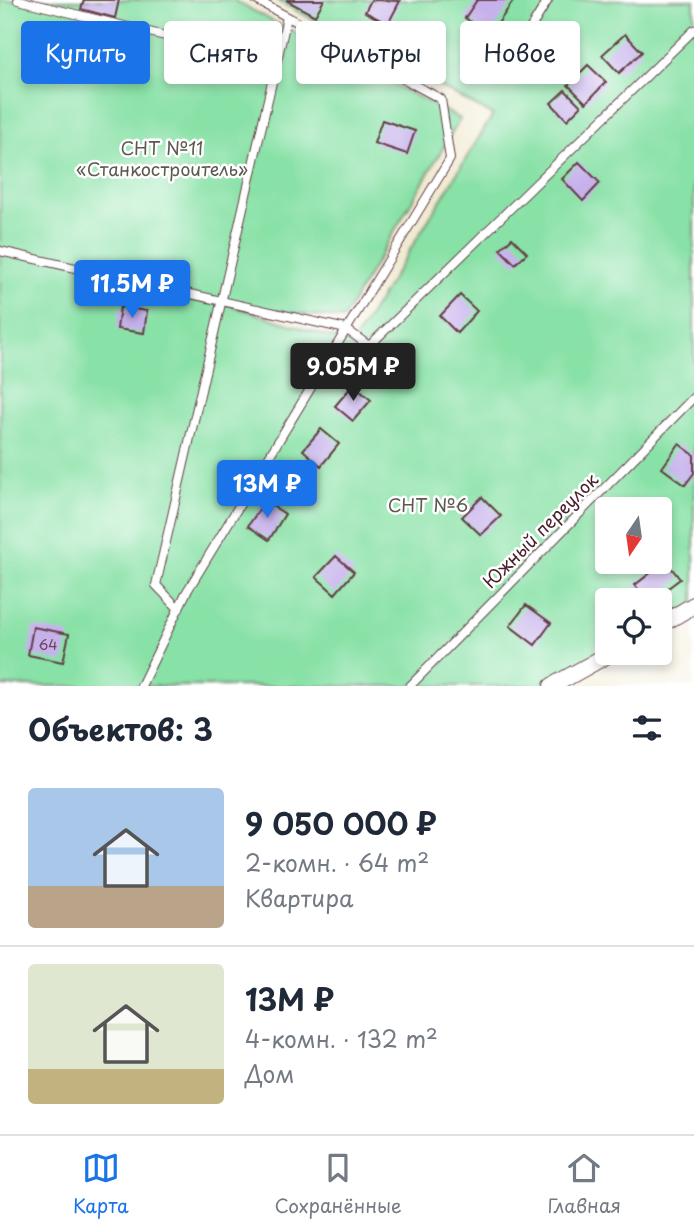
<!DOCTYPE html>
<html lang="ru">
<head>
<meta charset="utf-8">
<style>
  :root { --surface:#fff; --page:#f6f6f7; --text:#1f2937; --muted:#747a83; --line:#e0e1e3; --accent:#1a73e8 }
  body { margin:0; font-family:"Playpen Sans",sans-serif; background:var(--page); color:var(--text); height:100vh; display:flex; flex-direction:column; font-size:26px; white-space:nowrap }
  * { box-sizing:border-box; margin:0 }
  p { font-size:23px; color:var(--muted) }
  .icon { flex:none; width:38px; height:38px; fill:none; stroke:currentColor; stroke-width:2; stroke-linecap:round; stroke-linejoin:round }
  .map { position:relative; height:686px; overflow:hidden }
  .panel { display:flex; flex-direction:column; background:var(--surface); flex:1 }
  .panel>* { flex:none }
  .hud { position:absolute; left:21px; top:21px; width:653px; height:63px; display:flex; gap:14px }
  .needle { width:46px; rotate:193deg }
  .buttons { position:absolute; left:595px; top:497px; display:grid; gap:14px }
  .buttons a { display:grid; place-items:center; width:77px; height:77px; border-radius:7px; background:var(--surface); box-shadow:0 4px 10px #0003; font-size:35px }
  .price { position:absolute; translate:-50% -60px; padding:0 16px; border-radius:7px; background:var(--accent); color:#fff; font-size:23px; line-height:46px; filter:drop-shadow(0 2px 4px #0008) }
  .price::after { content:''; position:absolute; left:50%; top:42px; width:21px; height:16px; margin-left:-10px; background:inherit; clip-path:polygon(0 0,100% 0,50% 100%) }
  .price.current { background:#222; color:#fff }
  ul { padding:0; list-style:none }
  li { display:flex; align-items:center; gap:21px; height:175px; padding:0 28px }
  li+li { border-top:2px solid var(--line) }
  li span { display:grid; place-items:center; flex:none; width:196px; height:140px; border-radius:7px; color:#555 }
  li>.icon { margin-inline-start:auto }
  span .icon { width:84px; height:84px; fill:#fffc; stroke-width:1 }
  li b { font-size:30px }
  h2 { display:flex; justify-content:space-between; align-items:center; height:84px; padding:0 28px; font-size:30px }
  .chip { padding:0 24px; border-radius:7px; background:var(--surface); box-shadow:0 4px 10px #0003; font-size:24px; line-height:63px }
  .chip.current { background:var(--accent); color:#fff }
  .dock { display:flex; justify-content:space-around; align-items:center; height:98px; border-top:2px solid var(--line); background:var(--surface); font-size:19px; color:var(--muted) }
  .dock a { display:grid; justify-items:center; gap:4px }
  .dock .current { color:var(--accent) }
  .map>svg:first-child { display:block }
  .green { fill:#88e1a6; stroke:#698068; stroke-width:2; fill-rule:evenodd }
  .building { fill:#c6b1eb }
  .lines { fill:none; stroke-linecap:round; stroke-linejoin:round }
  .lane-casing { stroke:#633d44; stroke-width:10 }
  .street-casing { stroke:#633d44; stroke-width:18 }
  .lane { stroke:#fff; stroke-width:8 }
  .street { stroke:#fff; stroke-width:16 }
  .labels { text-anchor:middle; stroke-width:5; stroke-linejoin:round; paint-order:stroke }
  .number-label { font-size:14px; fill:#69445b }
  .park-label { font-size:18px; fill:#5d5950; stroke:#fff }
  .street-label { font-size:18px; fill:#4a1f2b; stroke:#fff }
</style>
</head>
<body>
<div class="map">
<svg width="694" height="686" viewBox="0 0 694 686">
  <rect width="100%" height="100%" fill="#fff"/>
  <filter id="ink" filterUnits="userSpaceOnUse"><feTurbulence type="fractalNoise" baseFrequency=".0143" numOctaves="2"/><feDisplacementMap in="SourceGraphic" scale="14" xChannelSelector="R" yChannelSelector="G"/><feConvolveMatrix kernelMatrix="1 2 1 2 8 2 1 2 1" color-interpolation-filters="sRGB"/></filter>
  <filter id="wash" filterUnits="userSpaceOnUse"><feTurbulence type="fractalNoise" baseFrequency=".00686" numOctaves="4" result="noise"/><feDisplacementMap in="SourceGraphic" scale="28" xChannelSelector="R" yChannelSelector="G"/><feGaussianBlur stdDeviation="1.57" result="paint"/><feColorMatrix in="noise" values="0 0 0 0 0 0 0 0 0 0 0 0 0 0 0 0 0 1.4 0 .05"/><feComposite in="paint" operator="in"/></filter>
  <g filter="url(#wash)">
    <rect width="100%" height="100%" fill="#f1ead2"/>
    <path class="green" d="M0 0H233L460 119 343 319 232 306 352 344 493 115 276 0H694V605L660 623V600H607V651L540 686H0ZM607 509H660V562H607Z"/>
    <g id="blocks">
      <path class="building" d="M84 0H119L115 18 81 9Z
        M286 0H324L315 16Z
        M371 0 400 1 388 24 365 12Z
        M477 0H514L490 35 465 18Z
        M625 34 642 52 619 73 602 55Z
        M588 65 606 82 586 103 568 85Z
        M565 90 581 106 567 120 551 103Z
        M382 120 415 131 407 154 374 143Z
        M579 162 600 183 583 201 562 179Z
        M512 238 527 253 515 264 500 249Z
        M460 295 477 311 457 333 440 316Z
        M120 307 147 311 144 333 117 329Z
        M353 385 371 400 353 421 335 406Z
        M321 429 339 444 321 466 303 450Z
        M679 444 694 455V473L685 485 662 468Z
        M482 497 501 516 481 535 462 517Z
        M265 501 285 514 269 540 248 526Z
        M336 556 354 572 335 594 316 577Z
        M666 561 680 579 652 600H647L635 585Z
        M526 605 551 623 535 645 510 626Z
        M33 627 69 634 63 662 28 655Z"/>
    </g>
  </g>
  <g filter="url(#ink)">
    <use href="#blocks" fill-opacity="0" stroke="#633d44" stroke-width="2"/>
    <g class="lines">
      <g class="lane-casing">
        <path id="lane" d="M18 0 276 63
          M509 63 548 0
          M0 251 346 329 369 346 694 30
          M179 609 156 585 287 17
          M141 686 186 593 450 159 441 99 256 0
          M410 686 694 397"/>
      </g>
      <g class="street-casing">
        <path id="street" d="M660 625 694 605
          M552 686 611 653"/>
      </g>
      <use href="#lane" class="lane"/>
      <use href="#street" class="street"/>
    </g>
  </g>
  <g class="labels">
    <g class="number-label">
      <text x="48" y="650">64</text>
    </g>
    <g class="park-label">
      <text x="162" y="155">СНТ №11<tspan x="162" dy="21">«Станкостроитель»</tspan></text>
      <text x="428" y="512">СНТ №6</text>
    </g>
    <g class="street-label">
      <text transform="translate(541 531) rotate(-45)" y="6">Южный переулок</text>
    </g>
  </g>
</svg>
<div class="buttons">
<a><svg class="needle" viewBox="-14 -14 28 28"><path d="M0-13l5 13h-10z" fill="#e53935"/><path d="M0 13l5-13h-10z" fill="#747a83"/></svg></a>
<a><svg class="icon" aria-label="locate" viewBox="0 0 24 24"><circle cx="12" cy="12" r="6"/><path d="M12 2v4M12 18v4M2 12h4M18 12h4"/></svg></a>
</div>
<b class="price" style="left:132px;top:320px">11.5M ₽</b>
<b class="price current" style="left:353px;top:403px">9.05M ₽</b>
<b class="price" style="left:267px;top:520px">13M ₽</b>
<div class="hud">
<a class="chip current">Купить</a>
<a class="chip">Снять</a>
<a class="chip">Фильтры</a>
<a class="chip">Новое</a>
</div>
</div>
<section class="panel">
<h2>Объектов: 3<svg class="icon" aria-label="filters" viewBox="0 0 24 24"><path d="M4 7h16M4 17h16"/><circle cx="9" cy="7" r="2"/><circle cx="15" cy="17" r="2"/></svg></h2>
<ul>
<li><span style="background:linear-gradient(#a9c7e8 70%,#b9a48a 0)"><svg class="icon" aria-label="home" viewBox="0 0 24 24"><path d="M3 11l9-7 9 7M6 9v11h12V9"/></svg></span><div><b>9 050 000 ₽</b><p>2-комн. · 64 m²</p><p>Квартира</p></div></li>
<li><span style="background:linear-gradient(#dfe7d0 75%,#c2b280 0)"><svg class="icon" aria-label="home" viewBox="0 0 24 24"><path d="M3 11l9-7 9 7M6 9v11h12V9"/></svg></span><div><b>13M ₽</b><p>4-комн. · 132 m²</p><p>Дом</p></div></li>
</ul>
</section>
<nav class="dock">
<a class="current"><svg class="icon" aria-label="map" viewBox="0 0 24 24"><path d="M3 6l6-2 6 2 6-2v14l-6 2-6-2-6 2zM9 4v14M15 6v14"/></svg>Карта</a>
<a><svg class="icon" aria-label="saved" viewBox="0 0 24 24"><path d="M7 4h10v16l-5-4-5 4z"/></svg>Сохранённые</a>
<a><svg class="icon" aria-label="home" viewBox="0 0 24 24"><path d="M3 11l9-7 9 7M6 9v11h12V9"/></svg>Главная</a>
</nav>
</body>
</html>
